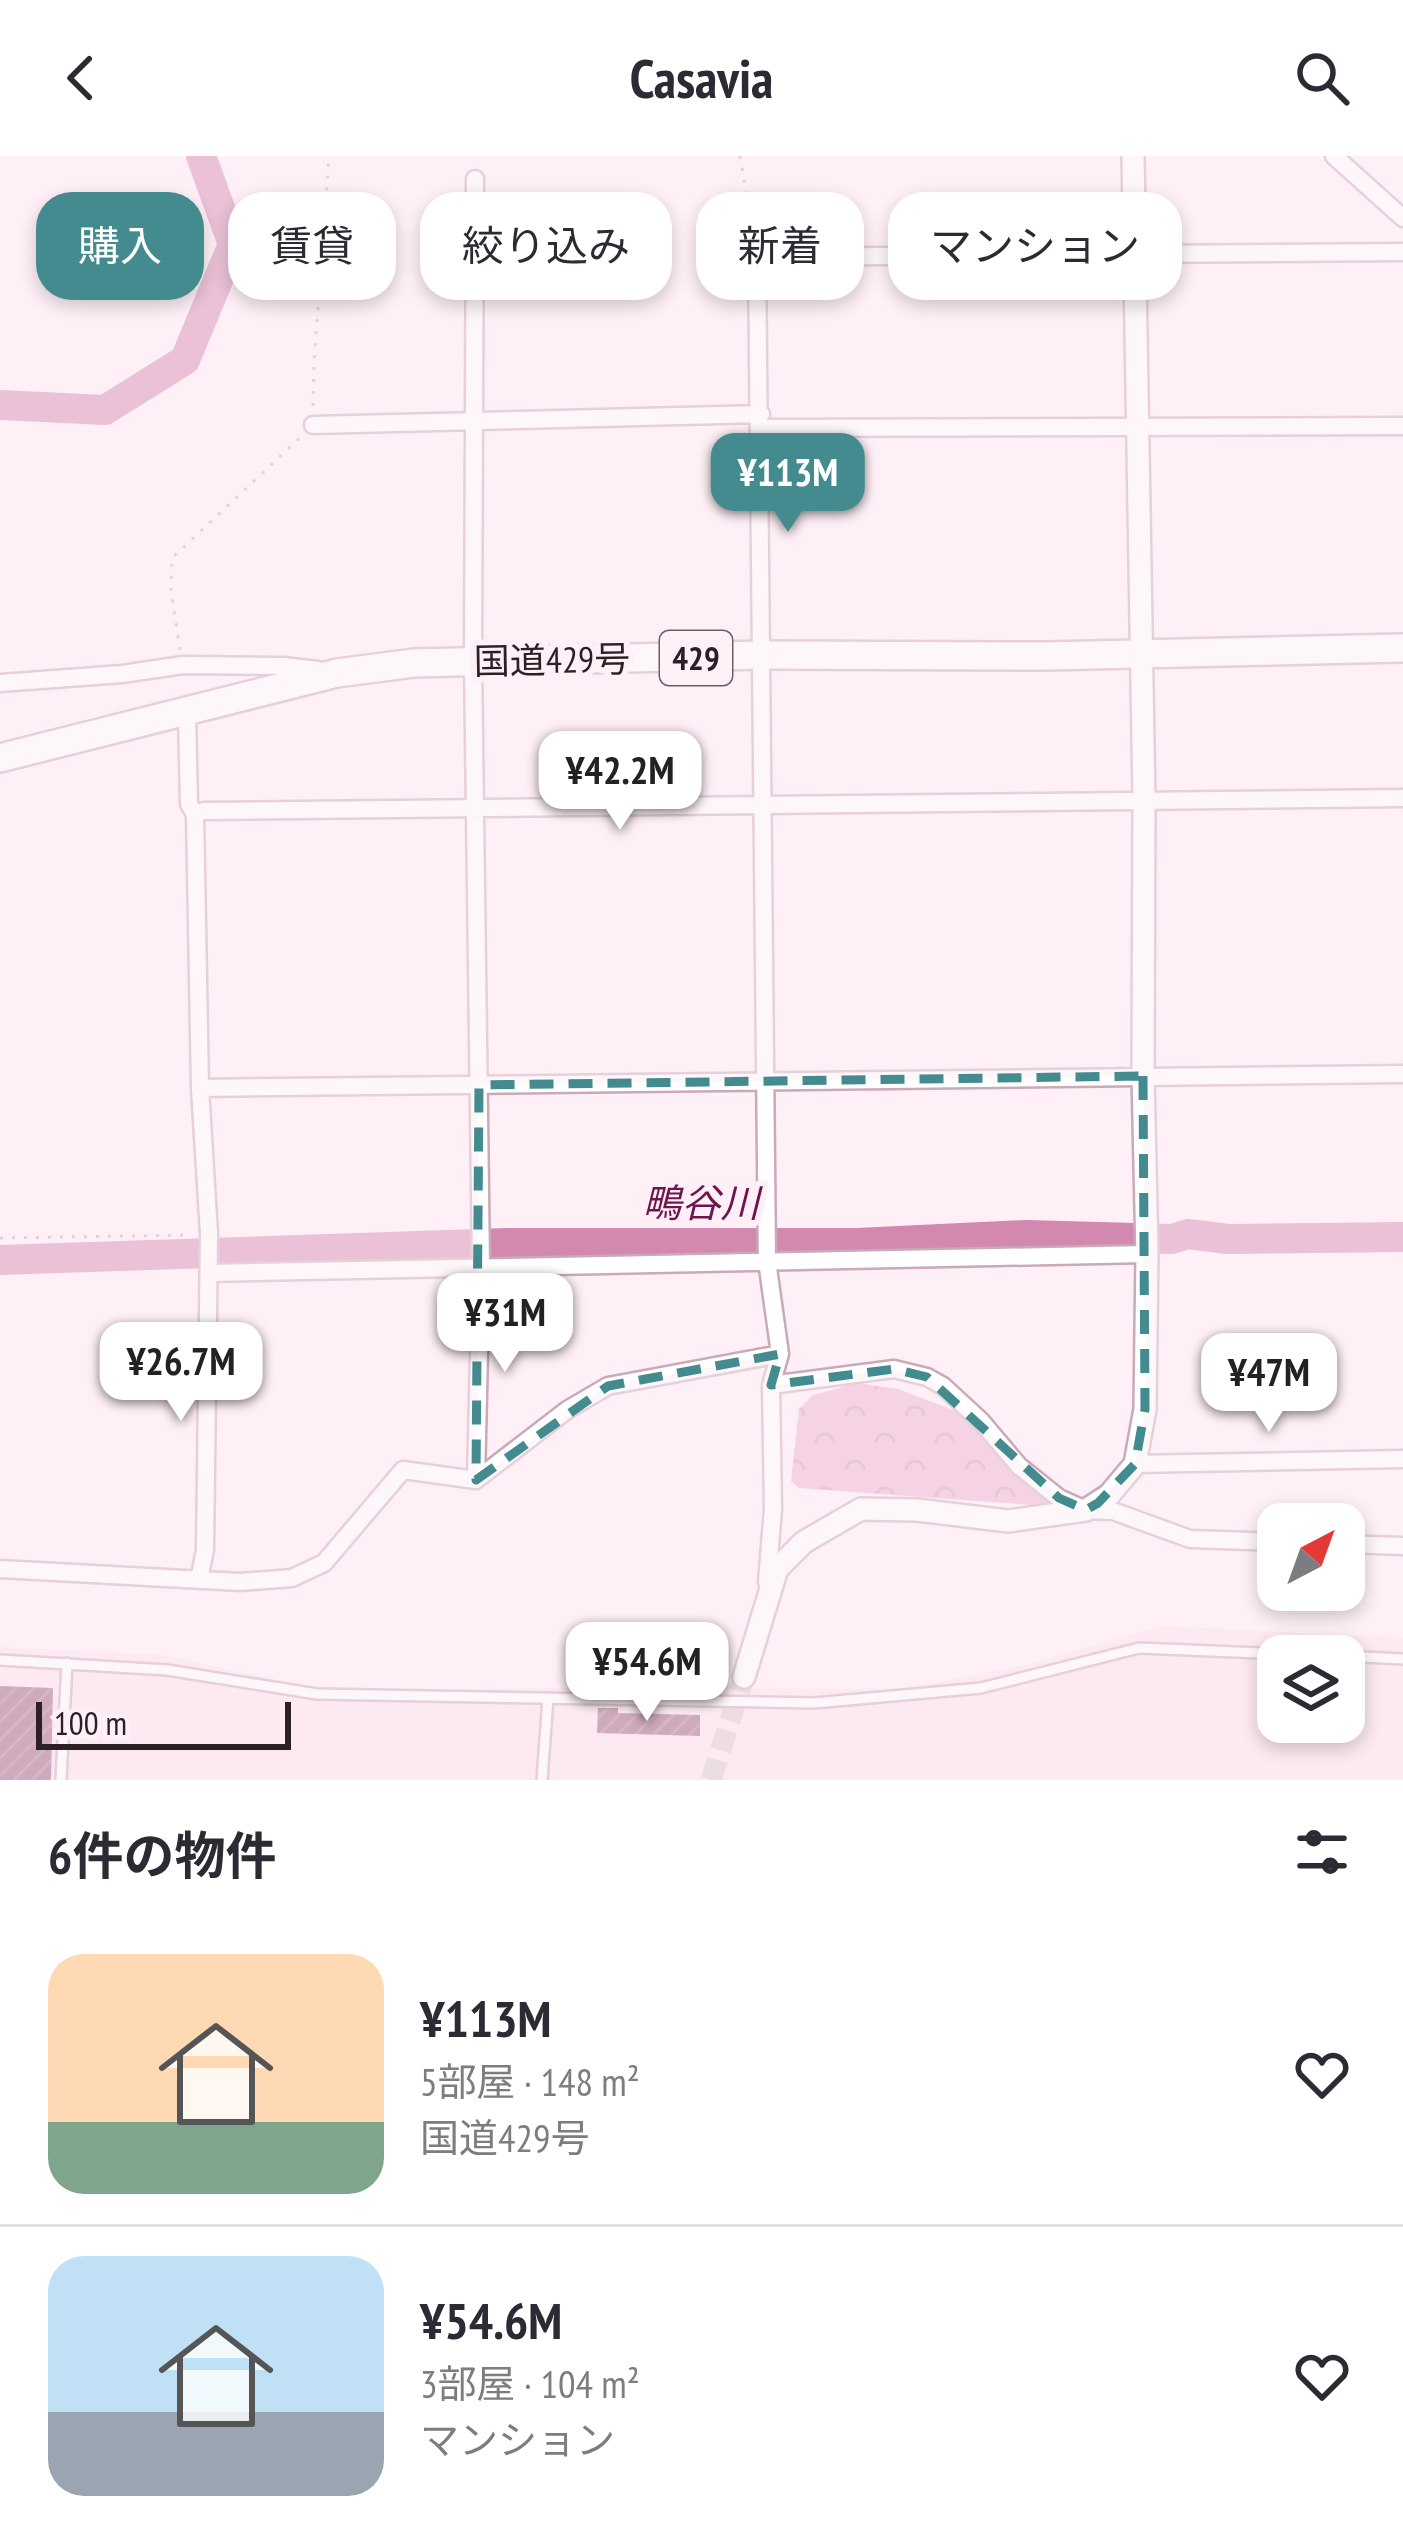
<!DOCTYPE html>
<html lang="ja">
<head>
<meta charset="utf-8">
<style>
  :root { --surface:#fff; --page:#f7f7f7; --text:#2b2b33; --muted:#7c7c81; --line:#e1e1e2; --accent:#438b8f }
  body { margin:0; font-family:"PT Sans Narrow","Noto Sans JP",sans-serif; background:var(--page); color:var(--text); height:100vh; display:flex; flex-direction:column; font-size:45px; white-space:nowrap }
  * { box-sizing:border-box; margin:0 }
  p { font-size:39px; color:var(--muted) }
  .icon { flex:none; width:66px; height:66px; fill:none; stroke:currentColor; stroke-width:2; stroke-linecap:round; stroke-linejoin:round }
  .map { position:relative; height:1624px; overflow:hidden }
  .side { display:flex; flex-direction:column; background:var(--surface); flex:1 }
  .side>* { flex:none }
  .hud { position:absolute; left:36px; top:36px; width:1332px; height:108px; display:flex; gap:24px }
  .needle { width:78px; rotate:41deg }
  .fabs { position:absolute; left:1257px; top:1347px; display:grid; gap:24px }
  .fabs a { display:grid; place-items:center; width:108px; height:108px; border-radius:24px; background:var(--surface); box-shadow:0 6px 18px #0003; font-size:60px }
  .scale { position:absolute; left:36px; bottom:30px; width:255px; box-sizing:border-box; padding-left:12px; border:6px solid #2c1f25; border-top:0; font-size:33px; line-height:42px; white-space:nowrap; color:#2c1f25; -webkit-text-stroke:9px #fef0f6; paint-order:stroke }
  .price { position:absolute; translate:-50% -102px; padding:0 27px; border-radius:24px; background:#fff; color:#222; font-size:39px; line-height:78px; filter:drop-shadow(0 3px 6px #0008) }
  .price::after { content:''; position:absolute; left:50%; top:72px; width:36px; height:27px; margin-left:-18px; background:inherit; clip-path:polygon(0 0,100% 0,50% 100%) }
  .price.active { background:var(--accent); color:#fff }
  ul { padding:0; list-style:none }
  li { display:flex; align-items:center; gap:36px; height:300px; padding:0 48px }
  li+li { border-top:3px solid var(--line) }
  li span { display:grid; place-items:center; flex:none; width:336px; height:240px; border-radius:36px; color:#555 }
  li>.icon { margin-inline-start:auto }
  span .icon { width:144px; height:144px; fill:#fffc; stroke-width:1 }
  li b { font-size:51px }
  h2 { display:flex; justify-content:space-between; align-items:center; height:144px; padding:0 48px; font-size:51px }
  .pill { padding:0 42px; border-radius:36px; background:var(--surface); box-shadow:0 6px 18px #0003; font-size:42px; line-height:108px }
  .pill.active { background:var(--accent); color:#fff }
  header { display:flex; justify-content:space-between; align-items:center; height:156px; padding:0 48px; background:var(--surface); font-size:54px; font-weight:700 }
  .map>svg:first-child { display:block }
  .built { fill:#fae0ec; fill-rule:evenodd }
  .forest { fill:url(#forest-crowns) }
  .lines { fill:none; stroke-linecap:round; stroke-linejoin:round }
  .river { stroke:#d288af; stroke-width:30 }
  .building { fill:url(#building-hatch) }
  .tertiary-tunnel { stroke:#d4c6cc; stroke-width:21; stroke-dasharray:21 10; stroke-linecap:butt }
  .service-casing { stroke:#caa9b9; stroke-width:14 }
  .minor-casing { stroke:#caa9b9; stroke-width:21 }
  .tertiary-casing { stroke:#caa9b9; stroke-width:26 }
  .trunk-casing { stroke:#caa9b9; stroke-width:32 }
  .path { stroke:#bfb1b7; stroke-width:3; stroke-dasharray:3 9; stroke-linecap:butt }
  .service { stroke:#fff; stroke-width:9 }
  .minor { stroke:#fff; stroke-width:16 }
  .tertiary { stroke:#fff; stroke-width:21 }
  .trunk { stroke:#fff; stroke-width:27 }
  .marked { fill:none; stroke:#438b8f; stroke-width:9; stroke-dasharray:24 15; stroke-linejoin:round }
  .labels { text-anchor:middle; stroke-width:12; stroke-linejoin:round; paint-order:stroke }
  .shield { fill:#fef0f6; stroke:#6b5e64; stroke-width:3 }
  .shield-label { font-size:33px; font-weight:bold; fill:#2c1f25 }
  .street-label { font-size:36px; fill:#2c1f25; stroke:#fef0f6 }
  .water-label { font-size:39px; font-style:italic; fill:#6d164c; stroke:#fef0f6 }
</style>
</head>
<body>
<header><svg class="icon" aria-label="back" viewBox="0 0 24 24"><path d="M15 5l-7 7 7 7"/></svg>Casavia<svg class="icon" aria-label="search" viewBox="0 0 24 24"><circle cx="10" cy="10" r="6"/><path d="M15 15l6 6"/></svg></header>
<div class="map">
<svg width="1403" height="1624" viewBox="0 0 1403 1624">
  <defs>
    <pattern id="forest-crowns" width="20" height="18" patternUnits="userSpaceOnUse" patternTransform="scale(3)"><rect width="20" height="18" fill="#edb0cf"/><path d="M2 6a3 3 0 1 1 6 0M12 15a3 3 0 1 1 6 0" fill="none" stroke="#cb97b2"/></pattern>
    <pattern id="building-hatch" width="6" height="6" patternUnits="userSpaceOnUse" patternTransform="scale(3)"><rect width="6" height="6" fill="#985479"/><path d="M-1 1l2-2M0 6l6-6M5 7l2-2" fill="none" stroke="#a4738e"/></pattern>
  </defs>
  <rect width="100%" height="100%" fill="#fef0f6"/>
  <path class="built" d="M1160 1470 1403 1482V1624H0V1491L163 1499 331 1536 678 1530 900 1534 1026 1509ZM1278 1500H1344V1566H1278Z"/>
  <path class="forest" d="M858 1227 898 1233 967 1259 1048 1342 1045 1350 799 1332 791 1325 799 1253 813 1239Z"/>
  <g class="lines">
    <path class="river" d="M0 249 105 254 185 204 233 88 201 0
      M0 1104 507 1087H857L1026 1079 1172 1083 1188 1078 1228 1083 1403 1081"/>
  </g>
  <path class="building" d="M0 1530 53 1532 51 1624H0Z
    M598 1552H618V1557L700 1559V1580L597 1577Z"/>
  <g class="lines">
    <path class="tertiary-tunnel" d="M711 1624 744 1521"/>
    <g class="service-casing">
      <path id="service" d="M1344 1500 1403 1503
        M0 1504 167 1514 317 1538 814 1547 981 1532 1139 1492 1335 1500
        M61 1624 67 1507
        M542 1624 548 1542"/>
    </g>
    <g class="minor-casing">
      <path id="minor" d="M1334 0 1403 62
        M475 23 473 504 481 1112 476 1324
        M313 269 761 258
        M760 272 1403 270
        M0 527 122 518 183 509 283 510 318 514
        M187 555 189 648 195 658 200 932 209 1078 205 1394 199 1424
        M195 658 204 655 1403 642
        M200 932 1403 918
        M210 1117 1147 1098
        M771 1229 894 1213 927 1221 943 1230 981 1265 1019 1310 1059 1342 1086 1354 1113 1355 1190 1383 1278 1386
        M1135 1308 1403 1303
        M1344 1388 1403 1390
        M0 1413 240 1426 292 1422 324 1407 403 1314 476 1324 567 1254 608 1230 780 1198
        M767 1426 773 1353 771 1229 780 1198 767 1105 757 101 1403 96"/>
    </g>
    <g class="tertiary-casing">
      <path id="tertiary" d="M744 1521 777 1413 804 1386 861 1353 917 1354 1008 1365 1086 1354 1109 1339 1135 1308 1145 1253 1147 1098 1143 920 1144 644 1133 0"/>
    </g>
    <g class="trunk-casing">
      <path id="trunk" d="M0 602 337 517 414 507 763 499 1045 500 1403 492"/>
    </g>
    <path class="path" d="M740 0 755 87
      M313 250 314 207 329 0
      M180 494 171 435 172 402 303 279
      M0 1082 190 1079"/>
    <use href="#service" class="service"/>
    <use href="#minor" class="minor"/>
    <use href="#tertiary" class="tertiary"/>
    <use href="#trunk" class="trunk"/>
  </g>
  <path d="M0 0H1403V1624H0ZM1143 920 1145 1253 1135 1308 1098 1347 1086 1354 1059 1342 927 1221 894 1213 771 1229 780 1198 608 1230 476 1324 479 929Z" fill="#fef0f6" fill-opacity=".55" fill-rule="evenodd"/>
  <path class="marked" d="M1143 920 1145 1253 1135 1308 1098 1347 1086 1354 1059 1342 927 1221 894 1213 771 1229 780 1198 608 1230 476 1324 479 929Z"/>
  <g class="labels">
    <rect class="shield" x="660" y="475" width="72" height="54" rx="9"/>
    <g class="shield-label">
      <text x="696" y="514">429</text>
    </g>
    <g class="street-label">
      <text transform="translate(552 504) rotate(-1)" y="13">国道429号</text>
    </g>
    <g class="water-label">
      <text x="701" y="1061">鴫谷川</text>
    </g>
  </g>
</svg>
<div class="fabs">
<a><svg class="needle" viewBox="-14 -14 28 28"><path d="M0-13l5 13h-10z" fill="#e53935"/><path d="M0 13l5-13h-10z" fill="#7c7c81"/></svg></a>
<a><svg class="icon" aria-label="layers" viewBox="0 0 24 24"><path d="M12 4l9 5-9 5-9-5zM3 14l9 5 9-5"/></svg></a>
</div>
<div class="scale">100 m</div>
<b class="price active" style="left:788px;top:379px">¥113M</b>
<b class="price" style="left:620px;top:677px">¥42.2M</b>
<b class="price" style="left:505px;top:1219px">¥31M</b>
<b class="price" style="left:181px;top:1268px">¥26.7M</b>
<b class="price" style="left:1269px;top:1279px">¥47M</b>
<b class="price" style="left:647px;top:1568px">¥54.6M</b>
<div class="hud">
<a class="pill active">購入</a>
<a class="pill">賃貸</a>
<a class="pill">絞り込み</a>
<a class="pill">新着</a>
<a class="pill">マンション</a>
</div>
</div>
<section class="side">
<h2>6件の物件<svg class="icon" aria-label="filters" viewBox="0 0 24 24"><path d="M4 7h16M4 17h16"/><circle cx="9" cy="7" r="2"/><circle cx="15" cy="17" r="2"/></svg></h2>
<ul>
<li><span style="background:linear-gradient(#ffd9b3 70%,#7fa58c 0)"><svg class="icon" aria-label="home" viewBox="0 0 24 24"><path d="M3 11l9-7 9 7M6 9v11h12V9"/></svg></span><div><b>¥113M</b><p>5部屋 · 148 m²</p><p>国道429号</p></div><svg class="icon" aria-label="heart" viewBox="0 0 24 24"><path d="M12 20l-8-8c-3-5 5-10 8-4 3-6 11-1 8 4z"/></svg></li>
<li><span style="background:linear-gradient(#bfe0f5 65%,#9aa5b1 0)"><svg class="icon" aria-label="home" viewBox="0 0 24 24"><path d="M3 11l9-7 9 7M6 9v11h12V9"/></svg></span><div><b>¥54.6M</b><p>3部屋 · 104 m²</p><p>マンション</p></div><svg class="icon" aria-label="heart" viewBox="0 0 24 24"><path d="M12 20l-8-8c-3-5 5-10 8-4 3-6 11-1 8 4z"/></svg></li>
</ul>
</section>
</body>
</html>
